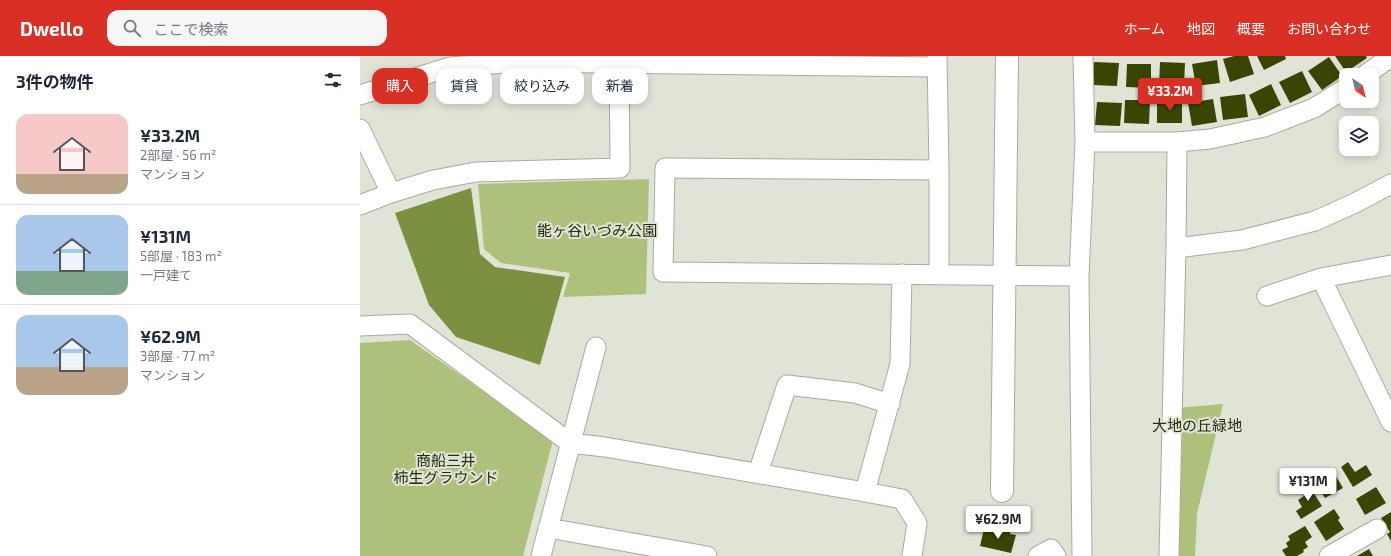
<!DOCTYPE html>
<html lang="ja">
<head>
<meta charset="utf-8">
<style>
  :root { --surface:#fff; --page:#f6f6f7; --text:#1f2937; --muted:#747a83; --line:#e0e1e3; --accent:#d93025 }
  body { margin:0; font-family:"Exo 2","Noto Sans JP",sans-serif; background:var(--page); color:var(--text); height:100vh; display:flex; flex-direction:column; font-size:15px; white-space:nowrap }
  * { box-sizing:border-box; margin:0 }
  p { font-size:13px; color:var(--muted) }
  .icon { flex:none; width:22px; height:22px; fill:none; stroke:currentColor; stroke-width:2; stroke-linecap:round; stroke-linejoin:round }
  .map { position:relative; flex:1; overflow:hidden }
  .details { display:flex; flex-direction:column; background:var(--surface); width:360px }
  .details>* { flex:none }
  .hud { position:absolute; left:12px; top:12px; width:380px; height:36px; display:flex; gap:8px }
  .needle { width:26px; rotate:145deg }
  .fabs { position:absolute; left:979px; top:12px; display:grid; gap:8px }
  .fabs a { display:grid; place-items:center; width:40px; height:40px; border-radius:8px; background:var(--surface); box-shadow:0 2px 10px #0003; font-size:20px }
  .price { position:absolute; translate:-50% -34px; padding:0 9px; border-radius:4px; background:#fff; color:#222; font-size:13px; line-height:26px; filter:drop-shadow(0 1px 2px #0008) }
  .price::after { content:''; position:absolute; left:50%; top:24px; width:12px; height:9px; margin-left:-6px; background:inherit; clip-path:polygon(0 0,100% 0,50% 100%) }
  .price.current { background:var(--accent); color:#fff }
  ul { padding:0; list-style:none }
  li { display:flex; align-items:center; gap:12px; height:100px; padding:0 16px }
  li+li { border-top:1px solid var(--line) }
  li span { display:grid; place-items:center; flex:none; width:112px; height:80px; border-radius:12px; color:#555 }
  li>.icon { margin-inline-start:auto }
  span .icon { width:48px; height:48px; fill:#fffc; stroke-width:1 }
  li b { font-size:17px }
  h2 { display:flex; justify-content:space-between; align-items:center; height:48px; padding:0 16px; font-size:17px }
  .chip { padding:0 14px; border-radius:12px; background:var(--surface); box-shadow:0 2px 10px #0003; font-size:14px; line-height:36px }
  .chip.current { background:var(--accent); color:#fff }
  header { display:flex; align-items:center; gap:24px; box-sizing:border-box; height:56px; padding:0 20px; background:var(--accent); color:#fff }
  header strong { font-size:19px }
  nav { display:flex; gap:22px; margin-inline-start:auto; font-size:14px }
  .search { width:280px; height:36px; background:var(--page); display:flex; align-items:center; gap:10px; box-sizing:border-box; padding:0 14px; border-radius:12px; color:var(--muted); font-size:15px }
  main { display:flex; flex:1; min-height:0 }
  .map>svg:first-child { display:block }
  .green { fill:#adc17b }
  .water { fill:#7b9040 }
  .building { fill:#394603 }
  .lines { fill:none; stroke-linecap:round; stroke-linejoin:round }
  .street-casing { stroke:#a7ab9f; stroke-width:21 }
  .secondary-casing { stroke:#a7ab9f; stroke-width:24 }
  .street { stroke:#fff; stroke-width:19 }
  .secondary { stroke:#fff; stroke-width:22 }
  .labels { text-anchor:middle; stroke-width:4; stroke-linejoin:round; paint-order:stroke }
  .park-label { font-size:15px; fill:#252d0a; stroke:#e0e4d7 }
</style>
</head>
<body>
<header>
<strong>Dwello</strong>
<div class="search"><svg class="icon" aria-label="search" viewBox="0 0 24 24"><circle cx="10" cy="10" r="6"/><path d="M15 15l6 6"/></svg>ここで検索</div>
<nav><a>ホーム</a><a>地図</a><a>概要</a><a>お問い合わせ</a></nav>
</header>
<main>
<section class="details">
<h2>3件の物件<svg class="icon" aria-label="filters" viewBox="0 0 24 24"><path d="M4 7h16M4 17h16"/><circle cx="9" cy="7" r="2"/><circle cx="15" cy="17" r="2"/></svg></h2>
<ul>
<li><span style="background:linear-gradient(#f6c9c9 75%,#b9a48a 0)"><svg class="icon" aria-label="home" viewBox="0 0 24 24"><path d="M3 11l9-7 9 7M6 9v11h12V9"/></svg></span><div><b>¥33.2M</b><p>2部屋 · 56 m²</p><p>マンション</p></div></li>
<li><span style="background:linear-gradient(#a9c7e8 70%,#7fa58c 0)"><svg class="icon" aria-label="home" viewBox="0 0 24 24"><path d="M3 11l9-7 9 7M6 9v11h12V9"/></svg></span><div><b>¥131M</b><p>5部屋 · 183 m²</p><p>一戸建て</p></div></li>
<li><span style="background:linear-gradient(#a9c7e8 65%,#b9a48a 0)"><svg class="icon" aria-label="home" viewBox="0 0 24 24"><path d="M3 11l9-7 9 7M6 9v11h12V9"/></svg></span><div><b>¥62.9M</b><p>3部屋 · 77 m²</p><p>マンション</p></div></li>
</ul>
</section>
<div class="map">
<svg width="1031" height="500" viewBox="0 0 1031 500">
  <rect width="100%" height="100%" fill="#e0e4d7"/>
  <path class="green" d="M289 123 286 238 203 241 210 217 141 207 124 193 118 128Z
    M50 284 193 384 163 500H0V287Z
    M863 348 837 458 835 500H819L817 352Z"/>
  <path class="water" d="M111 132 120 198 135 211 205 221 180 309 96 281 69 249 35 157Z"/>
  <path class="building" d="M874 0H888L894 18 870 26 863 3Z
    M897 0H925L926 3 904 14Z
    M975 0H1006L1007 2 986 16Z
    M969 1 982 20 962 34 948 15Z
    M857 4 860 27 836 30 832 8Z
    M734 6 759 7 757 30 732 29Z
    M800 6 825 7 824 30 799 29Z
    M767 8H791V32L766 31Z
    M942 15 952 36 930 47 919 26Z
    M911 28 921 49 899 60 889 39Z
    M885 38 888 61 863 64 860 41Z
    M853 43 857 66 832 70 828 47Z
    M765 44H790L789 68 764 67Z
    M797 44H822V67H797Z
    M737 46 762 47 760 70 735 69Z
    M988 406 995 416 1006 409 1012 419 993 431 981 411Z
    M973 415 983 432 965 442 955 426Z
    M948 428 962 450 941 463 936 455 942 451 938 444 944 440 940 433Z
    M1016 431 1026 447 1005 459 996 443Z
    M974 453 980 462 978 464 984 473 966 485 954 466Z
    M1031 456V485L1027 478 1030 476 1021 462Z
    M945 470 952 481 945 486 948 491 943 494 944 496 937 500H926L922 494 928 491 926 487 930 484 928 480Z
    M640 471 651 474 650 478 656 479 651 497 620 490 624 473 639 476Z
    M1009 493 1013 500H997Z"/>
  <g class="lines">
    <g class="street-casing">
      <path id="street" d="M577 0 579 114 305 112 303 216 719 220
        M1005 19 1031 1
        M0 39 90 11 159 6 577 11
        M0 73 31 137
        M725 86H817L850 83 905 71 954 52 986 32
        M579 114V219
        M0 149 31 137 73 124 116 116 260 112 259 0
        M816 192 817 86
        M961 222 1031 366
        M907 240 961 222 1031 209
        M0 270 50 268 210 387 245 391 505 436 542 443 557 467 552 500
        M398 417 427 329 495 337 530 348
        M505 436 540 308 542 218
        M188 472 347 500
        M181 500 236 291
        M678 500 691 493 696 500
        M722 500 719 220 725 86 723 0
        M809 500 816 192 882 184 955 165 995 147 1031 128
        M969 500 1017 473"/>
    </g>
    <g class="secondary-casing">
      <path id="secondary" d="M642 435 647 0"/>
    </g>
    <use href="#street" class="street"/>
    <use href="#secondary" class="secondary"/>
  </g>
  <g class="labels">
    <g class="park-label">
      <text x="237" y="180">能ヶ谷いづみ公園</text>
      <text x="837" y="375">大地の丘緑地</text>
      <text x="86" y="410">商船三井<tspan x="86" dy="17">柿生グラウンド</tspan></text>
    </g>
  </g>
</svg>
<div class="fabs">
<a><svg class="needle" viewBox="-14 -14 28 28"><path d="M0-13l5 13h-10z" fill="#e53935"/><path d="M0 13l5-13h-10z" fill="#747a83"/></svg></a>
<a><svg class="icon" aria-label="layers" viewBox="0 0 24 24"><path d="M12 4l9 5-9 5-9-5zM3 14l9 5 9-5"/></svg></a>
</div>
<b class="price current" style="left:810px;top:56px">¥33.2M</b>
<b class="price" style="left:948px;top:446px">¥131M</b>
<b class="price" style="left:638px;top:484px">¥62.9M</b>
<div class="hud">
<a class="chip current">購入</a>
<a class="chip">賃貸</a>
<a class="chip">絞り込み</a>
<a class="chip">新着</a>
</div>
</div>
</main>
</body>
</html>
